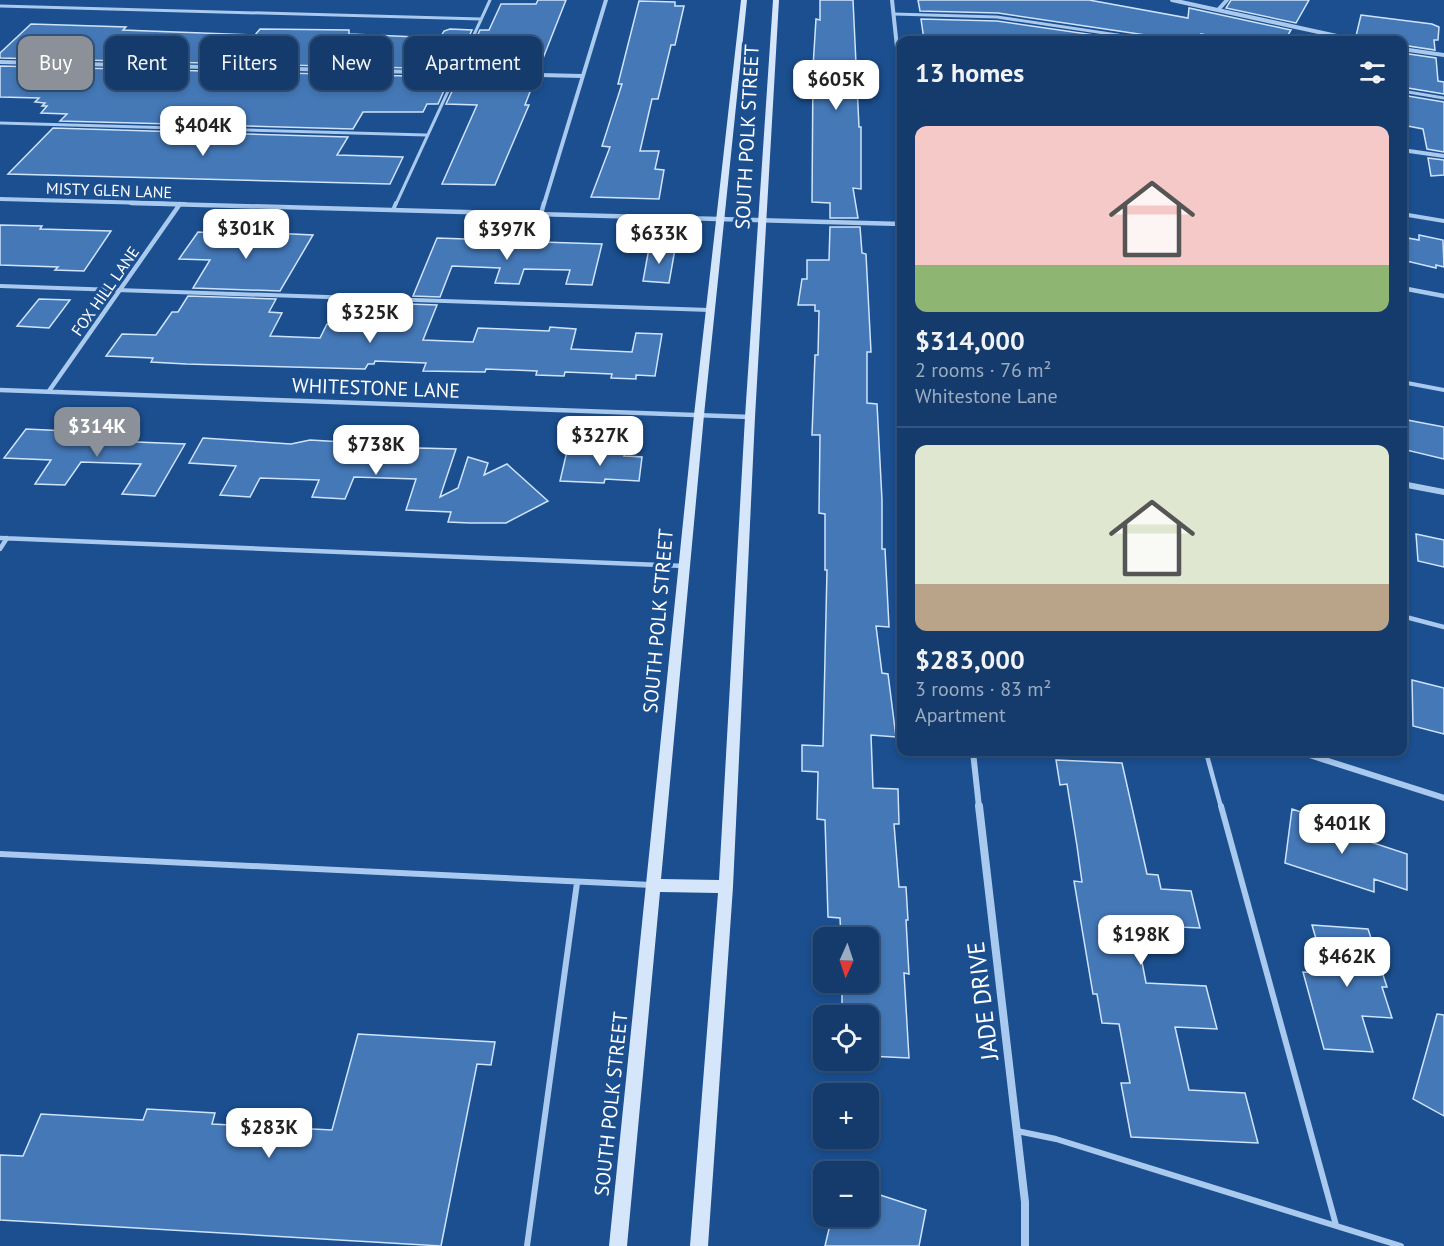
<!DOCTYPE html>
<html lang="en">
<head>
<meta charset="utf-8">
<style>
  :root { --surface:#143b6b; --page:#1d4271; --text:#f1f3f6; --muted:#9dadc1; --line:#33557e; --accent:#8c9099 }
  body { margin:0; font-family:"PT Sans",sans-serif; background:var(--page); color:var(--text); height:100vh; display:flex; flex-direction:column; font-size:22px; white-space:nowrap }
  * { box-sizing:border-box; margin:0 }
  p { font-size:20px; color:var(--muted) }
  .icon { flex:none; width:33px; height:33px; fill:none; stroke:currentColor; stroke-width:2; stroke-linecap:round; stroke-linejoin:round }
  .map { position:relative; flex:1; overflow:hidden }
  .side { position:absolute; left:897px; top:36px; width:510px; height:720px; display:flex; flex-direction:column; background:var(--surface); border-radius:12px; box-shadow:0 3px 9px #0003,0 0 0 2px var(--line) }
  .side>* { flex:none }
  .top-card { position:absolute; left:18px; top:36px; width:570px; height:54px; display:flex; gap:12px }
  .needle { width:39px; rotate:183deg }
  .buttons { position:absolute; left:813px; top:927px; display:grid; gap:12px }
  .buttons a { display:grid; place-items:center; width:66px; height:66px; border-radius:12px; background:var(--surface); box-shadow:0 3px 9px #0003,0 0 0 2px var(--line); font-size:30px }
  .price { position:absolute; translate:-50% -51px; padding:0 14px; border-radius:12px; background:#fff; color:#222; font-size:20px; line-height:39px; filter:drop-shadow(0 2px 3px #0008) }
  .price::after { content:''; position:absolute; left:50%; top:36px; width:18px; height:14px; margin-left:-9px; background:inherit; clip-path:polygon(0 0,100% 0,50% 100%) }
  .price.active { background:var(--accent); color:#fff }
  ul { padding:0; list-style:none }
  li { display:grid; align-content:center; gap:12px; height:318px; padding:0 18px }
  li+li { border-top:2px solid var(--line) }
  li span { display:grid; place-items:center; height:186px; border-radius:12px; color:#555 }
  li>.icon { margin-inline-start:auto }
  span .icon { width:108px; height:108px; fill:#fffc; stroke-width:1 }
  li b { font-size:26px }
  h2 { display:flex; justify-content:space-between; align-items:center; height:72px; padding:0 18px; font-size:26px }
  .pill { padding:0 21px; border-radius:12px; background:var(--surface); box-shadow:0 3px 9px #0003,0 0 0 2px var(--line); font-size:21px; line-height:54px }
  .pill.active { background:var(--accent); color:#fff }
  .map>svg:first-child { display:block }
  .building { fill:#4478b7; stroke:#cfe3fa; stroke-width:1.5 }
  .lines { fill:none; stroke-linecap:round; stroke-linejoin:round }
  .lane-far3 { stroke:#a9c9ee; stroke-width:3 }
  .lane-far2 { stroke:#a9c9ee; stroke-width:4 }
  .lane-far1 { stroke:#a9c9ee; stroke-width:4.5 }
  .lane { stroke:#a9c9ee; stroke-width:6 }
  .street-far3 { stroke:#a9c9ee; stroke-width:4 }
  .street-far2 { stroke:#a9c9ee; stroke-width:4.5 }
  .street-far1 { stroke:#a9c9ee; stroke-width:6 }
  .street { stroke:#a9c9ee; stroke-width:8 }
  .secondary { fill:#d6e6fa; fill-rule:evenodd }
  .labels { text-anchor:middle; stroke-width:6; stroke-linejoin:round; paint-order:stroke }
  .far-street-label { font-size:16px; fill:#fff; stroke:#1b4f8f }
  .street-label { font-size:20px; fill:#fff; stroke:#1b4f8f }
  .near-street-label { font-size:24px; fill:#fff; stroke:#1b4f8f }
</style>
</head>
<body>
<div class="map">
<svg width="1444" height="1246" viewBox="0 0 1444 1246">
  <rect width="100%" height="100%" fill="#1b4f8f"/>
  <path class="building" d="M538 0H566L538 71 462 69 480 30H489L501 4H536Z
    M820 0H853L859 127H861V189L853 188 858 218H830V203L812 202 813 67 816 19 820 20Z
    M918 0H1089L1188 18 1189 8 1291 30 1285 40H1232L1201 34 1200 40H1155L1152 36 998 13 920 11Z
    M1231 0H1309L1296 23 1226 8Z
    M639 1 675 2V6H684L675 45H671L658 99H652L640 151H659L655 169 664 170 659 199 591 197 610 147 602 146 622 84H618Z
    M1361 15 1432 24 1439 27 1438 40H1434L1435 50 1402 45V40H1359L1356 36Z
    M921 19 997 21 1129 40H924Z
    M31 24 126 27 123 30 255 35 260 29 349 30V34L440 38 444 31 450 29 472 30 454 69 0 58V53Z
    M1402 53 1436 58 1438 81 1444 82V94L1402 87Z
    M0 66 450 77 438 104H427L423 112H363L353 129 60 121 67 114 41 113 47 106H42L45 103 35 102 39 98 0 97Z
    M459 77 535 79 525 105H529L495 185 442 184 477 105 446 104Z
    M1402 95 1444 102V152L1427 149 1423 129 1402 125Z
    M53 128 348 137 337 155 403 157 390 184 8 174Z
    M1428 158 1444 160V175L1431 176Z
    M0 225 42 226 40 229 111 231 84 271 55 270 58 267 0 265Z
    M830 227H860L862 253 866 254 871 352H867V403L877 404 882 500V549H885L889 627 876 626 882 673 888 674 896 737 871 735 873 788 898 789 899 824H894L899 887H906L908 920H906L909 974 904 973 909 1058 868 1056V1016H842V982H868V938H841L840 918 828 917 825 820 817 819 818 772 802 771V745L823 746 827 570H825V514L819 513 820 435H812L815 355H818L819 311H815V305H798L802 279H807V260H829Z
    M198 232 269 236 271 233 313 235 280 291 193 288 210 260 179 259Z
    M1419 235 1443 240 1444 267 1436 265V268L1402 260V237L1419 240Z
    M437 238 494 240 492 244 541 245 542 242 602 244 592 285 566 284 570 270 524 269 519 284 495 283 500 268 452 266 440 297 413 296Z
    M649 248 675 249 669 283 643 281Z
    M188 296 276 299 269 312 282 313 270 336 320 338 327 324 400 327 409 304 437 305 423 340 473 342 478 328 549 331 550 327 576 329 571 349 632 352 636 333 662 334 655 376 636 375V379L611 378 612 374 565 372 564 376 536 375 537 371 486 369 485 372 423 371 426 363 375 361 374 364H368L365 369 186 364 151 362 153 358 106 356 122 334 156 335 172 312H178Z
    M39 299 70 300 49 328 17 326Z
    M1402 419 1444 427V459L1402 449Z
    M26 429 67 431 63 436 90 438 88 440 185 444 155 496 122 494 141 464 81 462 65 485 35 484 51 460 4 458Z
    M203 438 291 444 310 440 343 442 342 445 367 446 365 452 416 454 419 448 456 449 440 497 458 488 468 457 488 463 484 475 507 464 548 501 506 523H470L448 522 451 512 406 510 416 479 354 477 345 499 312 497 319 480 260 478 250 497 220 495 236 466 189 463Z
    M567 451 625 453 624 456 642 457 639 481 605 479 604 483 560 481Z
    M1416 534 1444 540V567L1418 561Z
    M1412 680 1444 688V734L1413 726Z
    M1056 760 1122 763 1147 874 1158 875 1161 889 1191 891 1200 928 1135 925 1146 983 1206 986 1217 1029 1175 1027 1189 1090 1245 1093 1258 1143 1131 1137 1121 1083H1130L1119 1024 1102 1023 1097 994H1093L1074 881 1082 882 1077 846 1067 784 1060 785Z
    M1292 809 1328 821V828L1407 854V890L1374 879V892L1285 863Z
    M1312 925 1368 929 1387 987H1382L1392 1018 1362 1016 1373 1052 1324 1049 1303 972 1326 973Z
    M1437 1014 1444 1015V1116L1413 1099Z
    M358 1034 495 1042 491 1065 477 1064 441 1246 0 1220V1155L23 1156 41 1114 143 1120 147 1109 215 1113 212 1124 332 1130Z
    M868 1191 926 1210 919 1246H825L832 1216H868Z"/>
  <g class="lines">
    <path class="lane-far3" d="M0 6 481 19
      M894 14 997 17 1151 40
      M1402 91 1444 98
      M0 123 426 135
      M396 204 490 0"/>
    <path class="lane-far2" d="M393 210 396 203
      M1402 214 1444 221
      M0 286 710 310
      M1402 382 1444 390"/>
    <path class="lane-far1" d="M0 538 684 566
      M0 549 7 538
      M1402 616 1444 627
      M1206 752 1221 807"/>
    <path class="lane" d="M1221 806 1336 1225
      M0 854 652 885
      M1017 1131 1056 1139 1401 1246
      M527 1246 577 883"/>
    <path class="street-far3" d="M892 0 902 94
      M1172 0 1355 40
      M1218 10 1227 0
      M1402 49 1444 55
      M0 62 582 76
      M1402 150 1444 156
      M0 199 185 204
      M544 204 606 0"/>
    <path class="street-far2" d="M131 203 902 224
      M541 214 544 203
      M1402 288 1444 296
      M0 390 750 417
      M49 391 180 204"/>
    <path class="street-far1" d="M1402 484 1444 492
      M973 752 979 807
      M1300 752 1444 798"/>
    <path class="street" d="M979 806 1025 1202V1246"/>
    <path class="secondary" d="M741 0H747L704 415 661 879 719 880 745 417 773 0H779L755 417 733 887 708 1246H690L718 893 660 892 627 1246H609L694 415Z"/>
  </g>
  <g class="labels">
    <g class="far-street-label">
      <text transform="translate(109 190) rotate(2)" y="6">MISTY GLEN LANE</text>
      <text transform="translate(105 291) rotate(-55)" y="6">FOX HILL LANE</text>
    </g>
    <g class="street-label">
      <text transform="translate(747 137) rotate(-87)" y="7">SOUTH POLK STREET</text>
      <text transform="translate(376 388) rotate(2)" y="7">WHITESTONE LANE</text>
      <text transform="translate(658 621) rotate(-85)" y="7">SOUTH POLK STREET</text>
      <text transform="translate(611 1104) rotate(-84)" y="7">SOUTH POLK STREET</text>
    </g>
    <g class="near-street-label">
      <text transform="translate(983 1001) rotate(-97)" y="8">JADE DRIVE</text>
    </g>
  </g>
</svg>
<div class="buttons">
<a><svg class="needle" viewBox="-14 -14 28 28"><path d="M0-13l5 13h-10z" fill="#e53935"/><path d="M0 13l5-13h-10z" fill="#9dadc1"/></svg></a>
<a><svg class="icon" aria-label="locate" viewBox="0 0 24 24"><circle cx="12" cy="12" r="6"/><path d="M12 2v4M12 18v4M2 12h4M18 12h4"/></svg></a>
<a>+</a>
<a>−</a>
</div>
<b class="price" style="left:836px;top:111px">$605K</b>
<b class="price" style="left:203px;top:157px">$404K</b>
<b class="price" style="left:246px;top:260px">$301K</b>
<b class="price" style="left:507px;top:261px">$397K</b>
<b class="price" style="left:659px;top:265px">$633K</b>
<b class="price" style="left:370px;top:344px">$325K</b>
<b class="price active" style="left:97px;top:458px">$314K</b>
<b class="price" style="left:600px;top:467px">$327K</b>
<b class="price" style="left:376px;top:476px">$738K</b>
<b class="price" style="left:1342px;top:855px">$401K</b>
<b class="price" style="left:1141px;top:966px">$198K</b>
<b class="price" style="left:1347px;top:988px">$462K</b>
<b class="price" style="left:269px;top:1159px">$283K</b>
<div class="top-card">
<a class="pill active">Buy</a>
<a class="pill">Rent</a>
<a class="pill">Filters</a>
<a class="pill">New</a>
<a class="pill">Apartment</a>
</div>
<section class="side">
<h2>13 homes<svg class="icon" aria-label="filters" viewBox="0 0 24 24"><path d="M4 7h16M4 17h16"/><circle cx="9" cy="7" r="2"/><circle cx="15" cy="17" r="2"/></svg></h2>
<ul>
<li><span style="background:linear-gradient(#f6c9c9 75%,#8fb573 0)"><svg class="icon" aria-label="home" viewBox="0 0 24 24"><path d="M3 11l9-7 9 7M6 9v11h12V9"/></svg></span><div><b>$314,000</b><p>2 rooms · 76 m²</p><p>Whitestone Lane</p></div></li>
<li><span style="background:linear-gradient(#dfe7d0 75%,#b9a48a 0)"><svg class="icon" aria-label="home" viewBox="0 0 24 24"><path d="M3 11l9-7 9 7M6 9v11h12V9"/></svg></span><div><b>$283,000</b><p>3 rooms · 83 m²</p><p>Apartment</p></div></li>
</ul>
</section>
</div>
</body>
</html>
